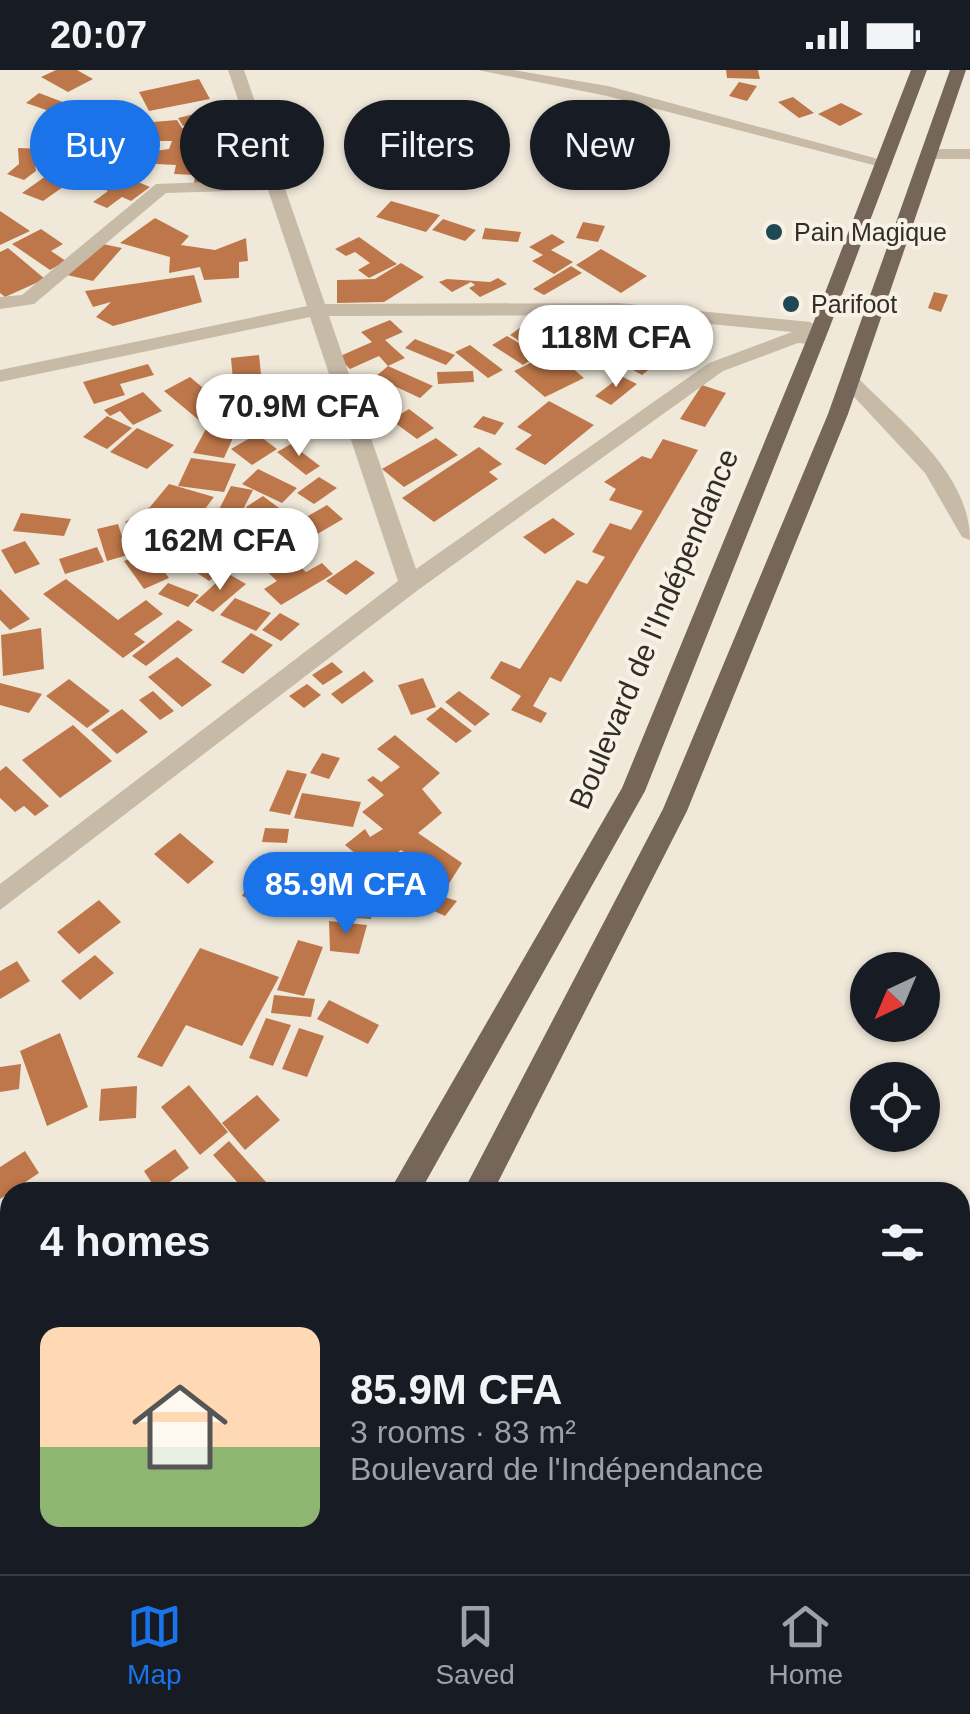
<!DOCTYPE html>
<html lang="en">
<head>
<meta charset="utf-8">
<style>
  :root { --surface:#171b24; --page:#242831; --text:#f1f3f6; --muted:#9ea1a6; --line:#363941; --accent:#1a73e8 }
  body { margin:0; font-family:Helvetica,sans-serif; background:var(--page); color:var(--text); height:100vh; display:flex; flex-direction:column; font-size:38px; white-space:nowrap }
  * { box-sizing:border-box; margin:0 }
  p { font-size:32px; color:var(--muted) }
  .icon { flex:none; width:55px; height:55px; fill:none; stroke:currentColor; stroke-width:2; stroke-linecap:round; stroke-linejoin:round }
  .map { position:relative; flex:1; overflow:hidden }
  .side { position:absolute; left:0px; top:1112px; width:970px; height:392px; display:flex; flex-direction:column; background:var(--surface); border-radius:30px 30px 0 0; box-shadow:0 2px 8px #0004 }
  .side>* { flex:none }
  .banner { position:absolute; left:30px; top:30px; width:910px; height:90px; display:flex; gap:20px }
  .needle { width:65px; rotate:224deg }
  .buttons { position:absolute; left:850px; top:882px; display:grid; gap:20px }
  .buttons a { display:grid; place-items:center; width:90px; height:90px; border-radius:50%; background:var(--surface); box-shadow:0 2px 8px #0004; font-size:50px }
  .price { position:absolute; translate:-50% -85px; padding:0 22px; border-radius:35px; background:#fff; color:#222; font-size:32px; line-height:65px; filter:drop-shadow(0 2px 5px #0008) }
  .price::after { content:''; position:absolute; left:50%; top:60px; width:30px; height:22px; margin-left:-15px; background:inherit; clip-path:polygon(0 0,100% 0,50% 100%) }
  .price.current { background:var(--accent); color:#fff }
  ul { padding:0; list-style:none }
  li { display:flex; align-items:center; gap:30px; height:250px; padding:0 40px }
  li+li { border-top:2px solid var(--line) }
  li span { display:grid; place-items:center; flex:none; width:280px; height:200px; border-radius:20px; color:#555 }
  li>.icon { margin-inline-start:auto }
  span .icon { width:120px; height:120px; fill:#fffc; stroke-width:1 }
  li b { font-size:42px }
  h2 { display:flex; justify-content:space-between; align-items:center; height:120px; padding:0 40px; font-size:42px }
  .chip { padding:0 35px; border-radius:45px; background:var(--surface); box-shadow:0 2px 8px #0004; font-size:35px; line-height:90px }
  .chip.current { background:var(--accent); color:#fff }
  .status { display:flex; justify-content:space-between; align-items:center; height:70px; padding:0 50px; background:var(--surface); direction:ltr }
  .status svg { height:28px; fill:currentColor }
  .dock { display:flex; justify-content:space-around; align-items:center; height:140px; border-top:2px solid var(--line); background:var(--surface); font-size:28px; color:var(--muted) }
  .dock a { display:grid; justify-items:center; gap:5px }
  .dock .current { color:var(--accent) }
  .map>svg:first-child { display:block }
  .building { fill:#be774a }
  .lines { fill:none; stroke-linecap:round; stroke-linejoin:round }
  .minor { fill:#c7baa7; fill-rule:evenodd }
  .major { fill:#756659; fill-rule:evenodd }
  .poi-dot { fill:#1f4853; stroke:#f8f2e6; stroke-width:4 }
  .labels { text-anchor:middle; stroke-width:8; stroke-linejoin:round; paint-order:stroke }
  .far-poi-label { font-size:25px; fill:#342d27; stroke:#f8f2e6; text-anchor:start }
  .street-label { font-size:30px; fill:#342d27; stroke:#f8f2e6 }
</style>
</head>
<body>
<div class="status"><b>20:07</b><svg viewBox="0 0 49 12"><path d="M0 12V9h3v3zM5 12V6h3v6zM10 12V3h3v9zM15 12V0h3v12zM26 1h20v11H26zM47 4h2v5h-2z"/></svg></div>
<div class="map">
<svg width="970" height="1504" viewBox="0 0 970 1504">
  <rect width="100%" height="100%" fill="#f0e9da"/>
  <path class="building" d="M56 0H77L93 9 68 22 41 7Z
    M726 0H758L760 9 727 8Z
    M199 9 210 29 149 41 139 22Z
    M739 12 757 16 747 31 729 26Z
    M39 23 68 34 55 43 26 33Z
    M793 27 814 43 799 48 778 32Z
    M841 33 863 44 840 56 818 44Z
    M211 40 217 48 183 56 178 48Z
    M177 50 182 58 202 57 204 69 194 68 198 77 235 75 237 98 219 99 214 114 194 113 195 105 174 104 176 95 138 93 139 83 169 79 172 71H157L153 52Z
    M128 65 146 77 120 90 102 78Z
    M412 69 413 78 384 79 383 70Z
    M18 78 45 79 34 89 36 101 24 110 7 104 19 94Z
    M83 78 116 89 89 110 56 99Z
    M53 101 73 110 43 131 22 123Z
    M114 102 150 117 131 131 122 127 107 138 93 132 108 121 94 116Z
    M391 131 440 145 426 162 376 147Z
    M0 141 30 161 0 175Z
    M155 148 189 166 181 175 215 180 246 168 248 191 239 192V208L204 210 200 197 169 203 170 187 120 173Z
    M443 149 476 160 465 171 432 160Z
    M583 152 605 156 598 172 576 168Z
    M485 158 521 162 518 172 482 169Z
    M41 159 63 174 51 181 66 191 50 200 12 174Z
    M552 164 565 172 551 180 573 192 554 204 532 191 543 185 529 177Z
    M359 167 397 194 369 208 358 200 370 193 355 182 346 186 335 179Z
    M98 173 122 178 93 211 67 205Z
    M8 178 45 209 5 227 0 223V182Z
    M601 179 647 206 621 223 576 195Z
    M401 193 424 207 384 232 337 233V210L375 209Z
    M571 196 582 203 544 225 533 219Z
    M194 205 202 232 113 256 96 247 111 232 93 237 85 221Z
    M498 208 507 214 480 227 469 218 475 215 471 212 452 222 439 212 447 209 490 212Z
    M934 222 948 225 941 242 928 238Z
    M390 250 403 262 385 270 405 288 388 296 379 286 350 299 338 287 372 272 361 262Z
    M596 251 620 264 607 274 629 288 611 300 576 279 595 267 582 260Z
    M524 255 556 274 541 284 510 265Z
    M507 266 538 285 523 295 492 275Z
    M415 269 455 285 446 295 405 278Z
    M470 275 503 300 488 308 455 282Z
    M652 276 667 285 642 305 626 296Z
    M553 282 584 308 545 327 514 301Z
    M259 285 263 324 245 347 227 342 242 322 241 310 233 311 231 288Z
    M148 294 154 305 120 314 125 325 94 334 83 312Z
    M388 296 433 316 420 328 375 307Z
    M473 301 474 312 438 314 437 302Z
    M621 306 637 314 611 335 595 326Z
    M190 307 226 337 200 351 164 321Z
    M702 315 726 323 705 357 680 349Z
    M143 322 162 341 133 355 120 341 110 346 104 340Z
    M549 331 594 355 545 395 515 379 532 365 517 357Z
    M261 333 282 341 262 363 241 354Z
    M409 339 434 358 417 369 391 350Z
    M107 346 132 358 107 379 83 367Z
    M483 346 504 353 495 365 473 357Z
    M383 347 391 360 372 365 365 352Z
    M208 355 237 359 224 388 193 383Z
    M137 358 174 375 147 399 110 382Z
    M257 364 277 379 252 395 231 379Z
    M436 368 458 385 404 417 382 399Z
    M663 369 698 380 561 612 550 607 533 636 547 643 541 653 511 640 521 626 490 608 501 591 520 599 577 510 587 514 605 487 592 482 610 453 631 460 643 441 609 430 616 419 604 412 642 386 651 389Z
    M291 374 320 396 306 405 277 382Z
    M479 377 502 394 489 402 498 409 434 452 402 428Z
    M191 388 236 394 224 422 178 416Z
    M258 399 297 418 282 433 242 414Z
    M319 407 337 418 314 434 297 423Z
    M169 414 214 427 183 468 168 463 151 475 125 452 150 437Z
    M231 416 253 420 232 461 210 457Z
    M263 426 283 441 266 452 246 437Z
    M327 435 343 449 285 483 306 502 322 493 333 504 281 535 264 519 277 511 246 482Z
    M21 443 71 449 64 466 13 461Z
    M553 448 575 464 545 484 523 467Z
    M118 454 128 485 107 491 97 459Z
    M191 470 230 496 209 511 171 485Z
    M25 471 40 494 15 504 1 480Z
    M97 477 104 492 65 504 59 489Z
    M148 481 169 508 144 519 124 491Z
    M356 490 375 503 346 525 326 511Z
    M227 503 246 514 213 542 195 532Z
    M66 509 118 550 146 530 163 544 134 564 145 572 123 588 43 524Z
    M168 513 199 525 188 537 158 524Z
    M0 519 30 549 10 560 0 550Z
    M235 528 271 543 256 561 220 545Z
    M280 543 300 554 281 571 262 560Z
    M178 550 193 560 146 596 132 586Z
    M41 558 44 599 3 606 1 565Z
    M251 563 273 575 243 604 221 592Z
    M177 587 212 615 182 637 148 607Z
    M332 592 343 602 323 615 312 605Z
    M364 601 374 611 342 634 331 624Z
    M423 608 436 637 411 645 398 615Z
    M69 609 110 641 87 658 46 626Z
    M0 613 42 624 29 643 0 635Z
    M307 614 321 625 304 638 289 626Z
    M153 621 174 641 160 650 139 630Z
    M459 621 490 644 475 656 445 632Z
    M441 637 472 661 456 673 426 649Z
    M122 639 148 662 117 684 91 660Z
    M73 655 112 691 60 728 22 690Z
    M395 665 440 703 422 719 442 743 418 763 462 793 441 826 457 831 445 846 403 827 424 795 401 780 373 798 345 775 365 759 370 767 383 759 362 742 384 725 367 710 373 706 381 712 400 697 377 679Z
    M322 683 340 688 329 709 310 703Z
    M6 696 49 736 35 746 24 736 15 742 0 728V701Z
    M287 700 307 704 290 745 269 741Z
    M302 723 361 732 353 757 294 748Z
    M265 758 289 759 287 773 262 772Z
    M180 763 214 792 188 814 154 784Z
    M262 793 302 809 293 824 308 829 298 847 242 826Z
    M334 829 373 833 371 849 331 846Z
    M99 830 121 852 79 884 57 862Z
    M329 851 367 855 359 884 330 881Z
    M298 870 323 877 304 926 277 920Z
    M200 878 279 907 242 976 186 955 162 997 137 987Z
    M95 885 114 903 80 930 61 911Z
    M17 891 30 911 0 929V901Z
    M274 925 315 929 311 947 271 943Z
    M329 930 379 955 368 974 317 949Z
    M266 948 291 955 273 996 249 988Z
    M299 958 324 966 307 1007 282 999Z
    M60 963 88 1037 47 1056 20 981Z
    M21 994 19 1019 0 1022V997Z
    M189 1015 228 1062 200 1085 161 1037Z
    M137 1016 136 1048 99 1051 101 1019Z
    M257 1025 280 1050 245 1080 222 1053Z
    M229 1071 275 1122H246L213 1085Z
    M175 1079 189 1098 157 1121 144 1101Z
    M25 1081 39 1103 0 1129V1097Z
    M0 1156 10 1158V1188L0 1211Z
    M10 1298V1360L0 1347V1306Z
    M10 1388V1433L0 1439V1394Z
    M0 1471 10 1478V1495H33L45 1504H0Z"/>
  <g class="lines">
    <path class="minor" d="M228 0H244L325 234 619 233 810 252 819 258 814 263 826 269 817 275 798 273 723 301 418 520 0 840V814L398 511 310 247 0 312V300L307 236 268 120 166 123 34 234 0 239V227L22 225 156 114 265 110ZM619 245 792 262 709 293 416 499 329 246Z
      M478 0H513L608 16 893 93 885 98 607 26Z
      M970 79V89H929L921 84 929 79Z
      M850 305 857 307C900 351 970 403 970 470L962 467 925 403 843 315 840 311Z"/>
    <path class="major" d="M911 0H927L829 259 645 721 420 1122H389L622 718 811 259Z
      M950 0H966L848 344 687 741 493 1122H463L663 739 828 344Z
      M169 1495H205L201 1504H165Z
      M250 1495H285L281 1504H246Z"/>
  </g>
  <g class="poi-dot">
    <circle cx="774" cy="162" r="10"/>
    <circle cx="791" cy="234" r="10"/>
  </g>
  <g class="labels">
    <g class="far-poi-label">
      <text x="794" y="171">Pain Magique</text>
      <text x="811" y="243">Parifoot</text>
    </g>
    <g class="street-label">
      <text transform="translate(654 559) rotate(-67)" y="10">Boulevard de l'Indépendance</text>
    </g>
  </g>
</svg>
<div class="buttons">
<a><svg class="needle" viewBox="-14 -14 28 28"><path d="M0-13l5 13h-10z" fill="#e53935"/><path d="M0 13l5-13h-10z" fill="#9ea1a6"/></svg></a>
<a><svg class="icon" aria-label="locate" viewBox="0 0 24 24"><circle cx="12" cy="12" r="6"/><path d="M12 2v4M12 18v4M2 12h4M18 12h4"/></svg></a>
</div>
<b class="price" style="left:616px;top:320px">118M CFA</b>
<b class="price" style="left:299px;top:389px">70.9M CFA</b>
<b class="price" style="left:220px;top:523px">162M CFA</b>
<b class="price current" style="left:346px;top:867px">85.9M CFA</b>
<div class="banner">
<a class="chip current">Buy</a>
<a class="chip">Rent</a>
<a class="chip">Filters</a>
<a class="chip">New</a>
</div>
<section class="side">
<h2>4 homes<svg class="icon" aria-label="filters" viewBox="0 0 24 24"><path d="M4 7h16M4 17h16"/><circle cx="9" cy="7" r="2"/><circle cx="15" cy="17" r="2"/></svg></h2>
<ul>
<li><span style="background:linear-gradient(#ffd9b3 60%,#8fb573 0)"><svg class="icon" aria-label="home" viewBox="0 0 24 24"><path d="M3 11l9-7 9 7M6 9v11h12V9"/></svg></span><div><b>85.9M CFA</b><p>3 rooms · 83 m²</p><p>Boulevard de l'Indépendance</p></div></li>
</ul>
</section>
</div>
<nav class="dock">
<a class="current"><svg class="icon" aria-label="map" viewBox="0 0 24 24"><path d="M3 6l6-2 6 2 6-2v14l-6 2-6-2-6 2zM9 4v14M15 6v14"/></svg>Map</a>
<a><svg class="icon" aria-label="saved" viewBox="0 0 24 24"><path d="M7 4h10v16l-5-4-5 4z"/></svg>Saved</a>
<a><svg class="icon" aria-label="home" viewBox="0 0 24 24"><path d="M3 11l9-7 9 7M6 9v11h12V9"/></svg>Home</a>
</nav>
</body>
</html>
